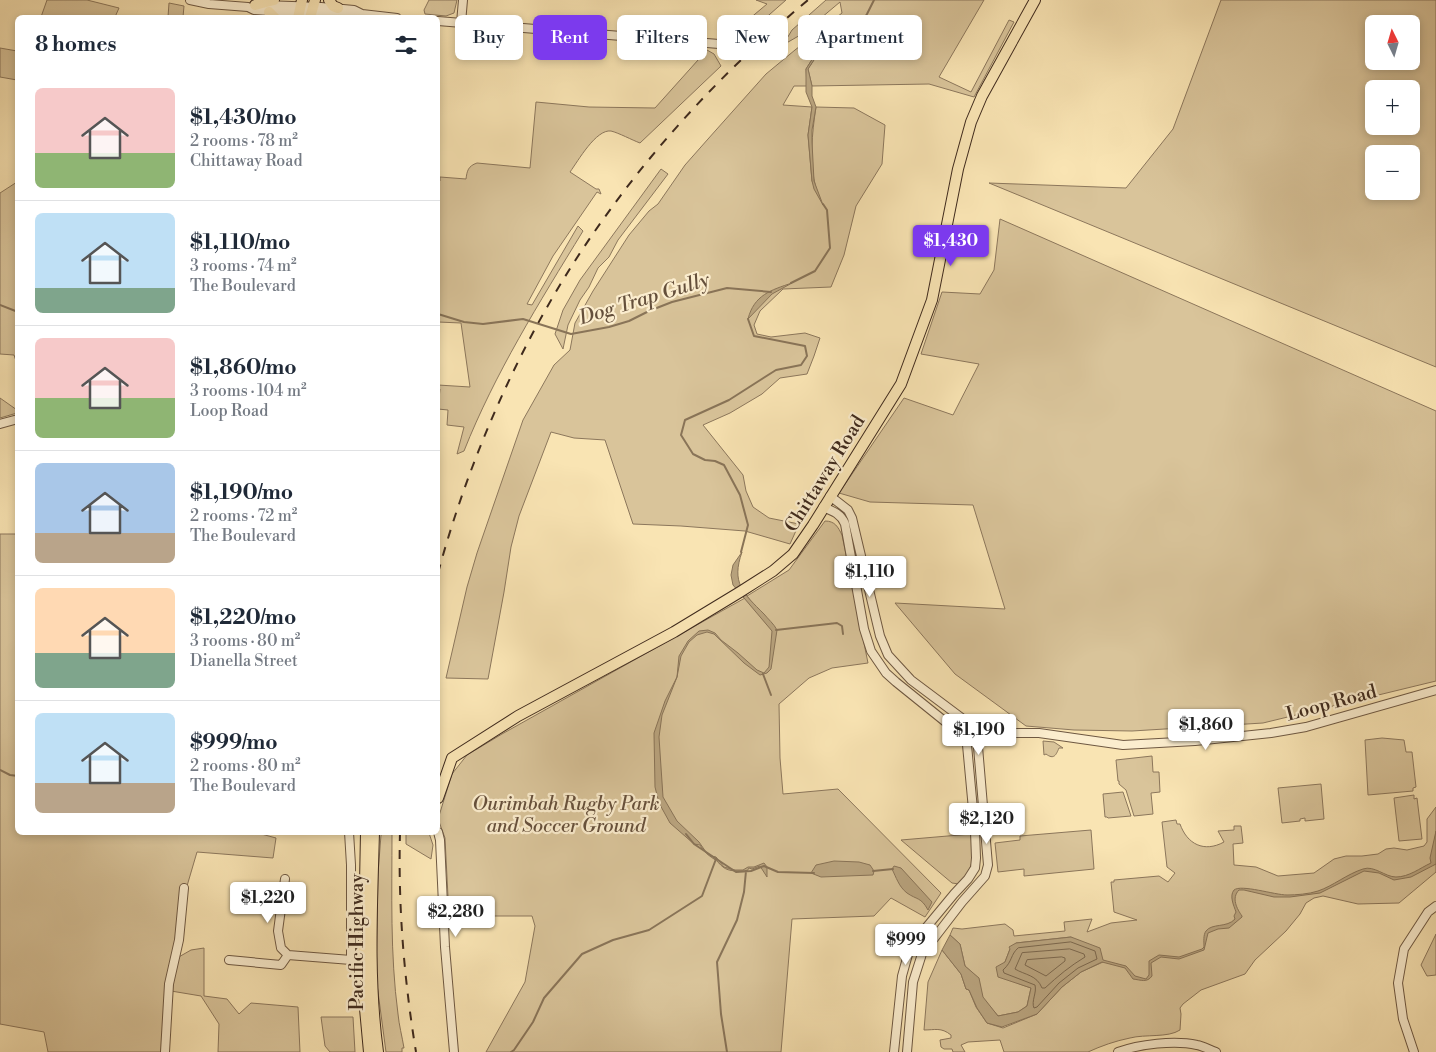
<!DOCTYPE html>
<html lang="en">
<head>
<meta charset="utf-8">
<style>
  :root { --surface:#fff; --page:#f6f6f7; --text:#1f2937; --muted:#747a83; --line:#e0e1e3; --accent:#7c3aed }
  body { margin:0; font-family:"Libre Bodoni",serif; background:var(--page); color:var(--text); height:100vh; display:flex; flex-direction:column; font-size:19px; white-space:nowrap }
  * { box-sizing:border-box; margin:0 }
  p { font-size:16px; color:var(--muted) }
  .icon { flex:none; width:28px; height:28px; fill:none; stroke:currentColor; stroke-width:2; stroke-linecap:round; stroke-linejoin:round }
  .map { position:relative; flex:1; overflow:hidden }
  .panel { position:absolute; left:15px; top:15px; width:425px; height:820px; display:flex; flex-direction:column; background:var(--surface); border-radius:8px; box-shadow:0 2px 8px #0003 }
  .panel>* { flex:none }
  .banner { position:absolute; left:455px; top:15px; width:475px; height:45px; display:flex; gap:10px }
  .needle { width:32px; rotate:355deg }
  .buttons { position:absolute; left:1365px; top:15px; display:grid; gap:10px }
  .buttons a { display:grid; place-items:center; width:55px; height:55px; border-radius:8px; background:var(--surface); box-shadow:0 2px 8px #0003; font-size:25px }
  .price { position:absolute; translate:-50% -42px; padding:0 11px; border-radius:5px; background:#fff; color:#222; font-size:16px; line-height:32px; filter:drop-shadow(0 1px 2px #0008) }
  .price::after { content:''; position:absolute; left:50%; top:30px; width:15px; height:11px; margin-left:-8px; background:inherit; clip-path:polygon(0 0,100% 0,50% 100%) }
  .price.active { background:var(--accent); color:#fff }
  ul { padding:0; list-style:none }
  li { display:flex; align-items:center; gap:15px; height:125px; padding:0 20px }
  li+li { border-top:1px solid var(--line) }
  li span { display:grid; place-items:center; flex:none; width:140px; height:100px; border-radius:8px; color:#555 }
  li>.icon { margin-inline-start:auto }
  span .icon { width:60px; height:60px; fill:#fffc; stroke-width:1 }
  li b { font-size:21px }
  h2 { display:flex; justify-content:space-between; align-items:center; height:60px; padding:0 20px; font-size:21px }
  .chip { padding:0 18px; border-radius:8px; background:var(--surface); box-shadow:0 2px 8px #0003; font-size:18px; line-height:45px }
  .chip.active { background:var(--accent); color:#fff }
  .map>svg:first-child { display:block }
  .green { fill:#d9c49a; stroke:#8c775c; fill-rule:evenodd }
  .water { fill:#baa580; stroke:#897458 }
  .lines { fill:none; stroke-linecap:round; stroke-linejoin:round }
  .shore { stroke:#7c684e; stroke-width:1 }
  .stream { stroke:#897458; stroke-width:2 }
  .minor-casing { stroke:#6e5842; stroke-width:10 }
  .major-casing { stroke:#3f2a1d; stroke-width:12 }
  .minor { stroke:#fbedce; stroke-width:8 }
  .major { stroke:#f9e4b3; stroke-width:10 }
  .rail { stroke:#3f2a1d; stroke-width:2; stroke-dasharray:9 9; stroke-linecap:butt }
  .labels { text-anchor:middle; stroke-width:4.5; stroke-linejoin:round; paint-order:stroke }
  .street-label { font-size:19px; fill:#3f2a1d; stroke:#fbedce }
  .park-label { font-size:19px; font-style:italic; fill:#66503c; stroke:#fbedce }
  .water-label { font-size:20px; font-style:italic; fill:#644f3b; stroke:#fbedce }
</style>
</head>
<body>
<div class="map">
<svg width="1436" height="1052" viewBox="0 0 1436 1052">
  <rect width="100%" height="100%" fill="#f9e4b3"/>
  <filter id="stains"><feTurbulence type="fractalNoise" baseFrequency=".004" numOctaves="4"/><feColorMatrix values="0 0 0 0 .2 0 0 0 0 .09 0 0 0 0 .02 0 0 0 .5 -.17"/></filter>
  <radialGradient id="worn" r=".72"><stop offset=".6" stop-color="#630" stop-opacity="0"/><stop offset="1" stop-color="#630" stop-opacity=".3"/></radialGradient>
  <path class="green" d="M47 0H87L119 8 115 17H41Z
    M429 0H457L454 13 446 16 425 14 424 10Z
    M756 0H786L728 51 720 46 730 35 767 4Z
    M826 0H984L939 77 971 92 1009 20 1014 22 974 97 929 84 812 86 808 69 815 58H813L806 69 807 86H794L783 105 812 107 808 135 812 181 816 188C809 163 812 133 816 107L854 108 885 125 882 164 856 206 844 255 831 287 783 289 760 311 754 325 757 334 771 337 805 333 820 338 814 356 807 374 780 378 762 394 730 413 703 425 743 475 746 491 753 507 769 518 799 524 790 544 745 531 681 526 633 524 605 440 574 438 551 432 519 516 511 547 504 592 488 679 446 678 467 587 477 553 523 420 554 365 570 350 575 323 593 291 629 235 649 211 658 204 685 165 708 139 766 74 795 50 842 13 840 2 802 34 783 45 792 30Z
    M1221 0H1436V367L989 183 1126 188 1173 129ZM1374 24H1411V61H1374ZM1374 89H1411V126H1374ZM1374 154H1411V191H1374Z
    M169 3 184 6 183 17H168Z
    M0 48 17 51V80L0 77Z
    M707 50 714 54 721 66 640 143C632 140 619 133 611 131 596 129 578 161 570 172L596 189H599L601 194 597 192 553 256 527 304 532 305 578 226 583 231C539 303 495 373 464 451L457 454 464 427 447 425 448 410 438 409 440 389 438 388V385L470 387 461 323 438 322V181H440V177L466 179C467 171 468 166 477 163L530 168 536 102 589 107 655 108Z
    M661 169 668 174 618 240 609 257 598 268 589 287 580 300 568 325 563 349 555 334 563 310 580 280Z
    M17 182V364L14 355 0 354V193Z
    M1000 219 1436 411V681L1263 723 1132 731 1074 730 1026 726 955 674 895 603 1005 609 973 505 870 502 839 493 904 398 953 415 979 364 921 354 942 292 980 294 994 270Z
    M0 398 17 410V413L0 418Z
    M825 521C835 521 838 527 842 535L868 663 832 668 809 678 779 704 780 758 783 794 838 789 941 893 925 917 891 898 874 916 792 919 781 1052H486L525 982 535 926 532 916H449L445 838 438 819 452 774 467 755 502 734 745 598 776 635 747 596 789 570Z
    M0 534H17L18 832H254L276 838 273 858 197 852 187 886H181L175 941 167 976 162 1052H48L44 1032 0 1024Z
    M1382 738 1404 740 1406 752H1412L1416 787 1413 788V791L1368 795 1365 740Z
    M1043 741 1054 742 1063 748H1059C1056 755 1054 760 1046 754L1044 755Z
    M1152 756 1153 772H1159L1160 792 1151 793 1153 814 1134 816 1126 790 1119 784V781H1118L1116 760Z
    M1321 784 1324 819 1305 821V818L1300 819V821L1282 823 1278 788Z
    M1123 792 1131 816 1108 818 1107 817H1105L1103 794Z
    M1414 795V799L1417 798 1422 839 1399 841 1394 798Z
    M1436 807V831L1432 864H1436V872L1399 903 1358 904 1323 896 1314 898 1306 903 1300 914 1286 931 1255 960 1245 974 1201 990 1183 1004 1180 1008 1181 1014 1180 1030C1168 1038 1145 1034 1130 1038 1115 1041 1101 1046 1088 1052H1004L1000 1040 968 1042 961 1045 965 1052H953L952 1049H944L941 1047 940 1040 951 1038V1035C941 1027 935 1030 924 1030L928 982 942 950 961 974 966 989 969 990 976 1007 987 1023 1003 1028 1037 1014 1062 987 1081 972 1103 962 1071 937 1016 943 1010 949 1005 962 1017 983 1031 988 1027 1006 1018 1012 998 1016 982 997 978 978 965 966 960 944 950 935 953 928 962 929 1005 924 1013 930 1014 936 1065 931 1064 922 1092 919 1087 932 1111 923 1137 920 1114 912 1111 882H1114V880L1159 876 1168 882 1175 873 1167 867 1162 822 1176 820 1177 824H1180C1187 844 1204 853 1224 842L1218 831 1234 830V826H1241L1243 843 1233 844 1234 865 1256 867 1278 876 1314 873 1334 859 1346 856H1362L1378 854 1386 849 1394 848 1407 850 1424 846 1427 842V819Z
    M1091 830 1094 869 1024 876V869L998 872 995 843 1020 840V836Z
    M427 832 429 833 433 845 431 859 406 844V833Z
    M384 833H392C392 893 390 954 398 1014 399 1025 402 1036 404 1048H402V1052H386L376 977 378 874 381 835Z
    M971 834C974 857 975 866 959 884L952 883 901 840Z
    M1436 934V975L1427 976 1421 965Z
    M204 948V996L227 999 239 1014 251 1003 298 1007 300 1052H218L219 1024 201 996 171 991 177 958 191 950Z
    M321 1017H353L355 1052H330L325 1046Z"/>
  <path class="water" d="M816 57 808 69 812 86V96L816 107 812 130V142L814 181 823 205 814 189 812 181 808 135 812 107 806 92V69L813 58Z
    M792 283 772 294 748 319C754 295 771 290 792 283Z
    M742 552C731 583 743 593 764 614 768 619 774 624 777 630L771 669 767 673 760 675 744 663 714 634 707 632 697 635 689 642 681 656 677 677 662 715 659 737 663 797 677 821 699 842 706 852 711 856 716 857 724 867 735 870H743L748 867H754L764 863 767 867V877L760 866 752 869 749 868 747 871C739 871 729 872 723 867 720 865 718 861 714 859 708 855 704 852 700 845L694 844 670 823 659 803 655 787 654 733 665 701 677 677 679 656 688 641 699 631 708 630 715 633 721 640 738 653 757 670 764 673 769 667 772 631 733 585 731 575 733 565Z
    M1436 831V864L1411 877 1394 880 1379 873 1364 871 1320 893 1290 897H1274L1244 890H1239C1231 898 1237 909 1242 916V917L1229 928 1218 929 1208 933 1204 950 1179 959 1161 957 1151 963 1152 976C1147 983 1141 980 1133 979L1125 968 1102 962 1081 972 1062 987 1037 1014 1002 1027 987 1023 977 1008 969 990 966 989 961 974 942 950 950 935 960 944 965 966 979 978 983 997 998 1016 1018 1012 1027 1006 1031 988 998 977 996 967 1005 962 1010 949 1009 947 1016 943 1071 937 1100 948 1103 960 1126 966 1135 976 1146 979 1149 975V961L1159 955 1179 957 1202 949 1204 947C1204 942 1203 935 1206 931 1212 923 1227 928 1235 919L1234 916 1236 912C1234 906 1229 896 1234 890 1241 884 1275 895 1287 895 1296 895 1309 894 1318 891 1333 886 1347 874 1363 869 1374 865 1385 877 1396 877 1409 877 1420 868 1431 863L1430 858Z
    M834 861 859 862 870 865 874 871 873 875 821 877 811 873 816 865Z
    M894 866 901 868 932 902 928 910C921 897 917 900 907 893 899 887 896 877 892 869Z"/>
  <g class="lines">
    <path class="shore" d="M1071 942 1095 951 1097 959 1078 968 1059 983 1037 1007 1034 1008C1031 1001 1037 993 1035 985L1004 973 1003 970C1013 961 1010 955 1018 948Z
      M1070 949 1084 954 1085 957C1070 966 1058 976 1045 988H1042C1037 975 1025 975 1015 969L1022 953Z
      M1062 957 1065 958V961L1046 976 1025 965 1027 960Z"/>
    <path class="stream" d="M815 57 852 36 867 14 874 0
      M791 283 815 271 830 248 827 210 823 204
      M0 305 18 312
      M438 314 464 322 483 324 523 319 571 334 609 327 629 321 649 311 672 302 727 288 771 292
      M741 552 748 525 740 495 724 465 715 461 705 460 693 454 681 435 685 420 729 400 776 370 801 365 807 356 805 346 754 336 748 319
      M776 630 837 623 842 626 843 634
      M763 674 771 695
      M0 770 10 775 18 776
      M686 834 694 844 736 872 751 871 764 866 778 872 814 873
      M873 871 893 869
      M511 1052 514 1050 533 1022 544 998 582 954 613 940 649 930 702 896 716 859
      M727 1052 721 1014 717 962 737 920 744 892 746 871"/>
    <g class="minor-casing">
      <path id="minor" d="M190 0 209 4 248 7 254 10 353 17 362 14
        M263 5 321 7 354 10 362 14 397 18
        M438 21 719 44
        M461 23 463 0
        M0 424 18 419
        M830 496 848 510 852 518 880 636 888 655 911 680 967 722 977 735 988 865 985 876 962 902 922 954 913 982 907 1052
        M823 507C833 511 841 514 845 524L864 629 871 651 886 673 896 682 958 732 965 741 967 745 975 831 976 858 975 868 968 879 954 894 915 941 909 951 902 976 894 1052
        M974 737 991 733H1039L1123 745 1195 741 1271 733 1306 727 1436 690
        M349 832 351 865V960
        M438 832 440 840 445 947 454 1052
        M285 879 278 931 281 948 288 955
        M288 955 351 960 359 953 364 945
        M229 960 281 965 288 955
        M351 960 361 980
        M165 1052 169 984 179 940 184 888
        M1118 1052C1139 1044 1175 1040 1197 1045 1203 1046 1210 1050 1216 1052
        M1414 1052 1403 1019 1398 983 1404 949 1428 912 1436 906"/>
    </g>
    <g class="major-casing">
      <path id="major" d="M329 0 333 6 338 8
        M255 5 274 0
        M269 12 275 18
        M298 18 302 0
        M310 18 315 0
        M438 798 452 758 518 716 674 632 740 592 773 571 793 554 813 525 901 384 932 300 958 169 971 122 982 96 1035 0
        M366 832 363 987 369 1052
        M374 832C372 906 368 979 378 1052"/>
    </g>
    <use href="#minor" class="minor"/>
    <use href="#major" class="major"/>
    <path class="rail" d="M438 573C471 451 528 324 602 221 660 139 730 65 808 0
      M400 832C398 906 404 979 416 1052"/>
  </g>
  <g class="labels">
    <g class="street-label">
      <text transform="translate(824 473) rotate(-58)" y="7">Chittaway Road</text>
      <text transform="translate(1331 702) rotate(-15)" y="7">Loop Road</text>
      <text transform="translate(356 942) rotate(-90)" y="7">Pacific Highway</text>
    </g>
    <g class="park-label">
      <text x="566" y="810">Ourimbah Rugby Park<tspan x="566" dy="22">and Soccer Ground</tspan></text>
    </g>
    <g class="water-label">
      <text transform="translate(644 298) rotate(-17)" y="7">Dog Trap Gully</text>
    </g>
  </g>
  <rect width="100%" height="100%" filter="url(#stains)"/>
  <rect width="100%" height="100%" fill="url(#worn)"/>
</svg>
<div class="buttons">
<a><svg class="needle" viewBox="-14 -14 28 28"><path d="M0-13l5 13h-10z" fill="#e53935"/><path d="M0 13l5-13h-10z" fill="#747a83"/></svg></a>
<a>+</a>
<a>−</a>
</div>
<b class="price active" style="left:951px;top:267px">$1,430</b>
<b class="price" style="left:870px;top:598px">$1,110</b>
<b class="price" style="left:1206px;top:751px">$1,860</b>
<b class="price" style="left:979px;top:756px">$1,190</b>
<b class="price" style="left:987px;top:845px">$2,120</b>
<b class="price" style="left:268px;top:924px">$1,220</b>
<b class="price" style="left:456px;top:938px">$2,280</b>
<b class="price" style="left:906px;top:966px">$999</b>
<div class="banner">
<a class="chip">Buy</a>
<a class="chip active">Rent</a>
<a class="chip">Filters</a>
<a class="chip">New</a>
<a class="chip">Apartment</a>
</div>
<section class="panel">
<h2>8 homes<svg class="icon" aria-label="filters" viewBox="0 0 24 24"><path d="M4 7h16M4 17h16"/><circle cx="9" cy="7" r="2"/><circle cx="15" cy="17" r="2"/></svg></h2>
<ul>
<li><span style="background:linear-gradient(#f6c9c9 65%,#8fb573 0)"><svg class="icon" aria-label="home" viewBox="0 0 24 24"><path d="M3 11l9-7 9 7M6 9v11h12V9"/></svg></span><div><b>$1,430/mo</b><p>2 rooms · 78 m²</p><p>Chittaway Road</p></div></li>
<li><span style="background:linear-gradient(#bfe0f5 75%,#7fa58c 0)"><svg class="icon" aria-label="home" viewBox="0 0 24 24"><path d="M3 11l9-7 9 7M6 9v11h12V9"/></svg></span><div><b>$1,110/mo</b><p>3 rooms · 74 m²</p><p>The Boulevard</p></div></li>
<li><span style="background:linear-gradient(#f6c9c9 60%,#8fb573 0)"><svg class="icon" aria-label="home" viewBox="0 0 24 24"><path d="M3 11l9-7 9 7M6 9v11h12V9"/></svg></span><div><b>$1,860/mo</b><p>3 rooms · 104 m²</p><p>Loop Road</p></div></li>
<li><span style="background:linear-gradient(#a9c7e8 70%,#b9a48a 0)"><svg class="icon" aria-label="home" viewBox="0 0 24 24"><path d="M3 11l9-7 9 7M6 9v11h12V9"/></svg></span><div><b>$1,190/mo</b><p>2 rooms · 72 m²</p><p>The Boulevard</p></div></li>
<li><span style="background:linear-gradient(#ffd9b3 65%,#7fa58c 0)"><svg class="icon" aria-label="home" viewBox="0 0 24 24"><path d="M3 11l9-7 9 7M6 9v11h12V9"/></svg></span><div><b>$1,220/mo</b><p>3 rooms · 80 m²</p><p>Dianella Street</p></div></li>
<li><span style="background:linear-gradient(#bfe0f5 70%,#b9a48a 0)"><svg class="icon" aria-label="home" viewBox="0 0 24 24"><path d="M3 11l9-7 9 7M6 9v11h12V9"/></svg></span><div><b>$999/mo</b><p>2 rooms · 80 m²</p><p>The Boulevard</p></div></li>
</ul>
</section>
</div>
</body>
</html>
